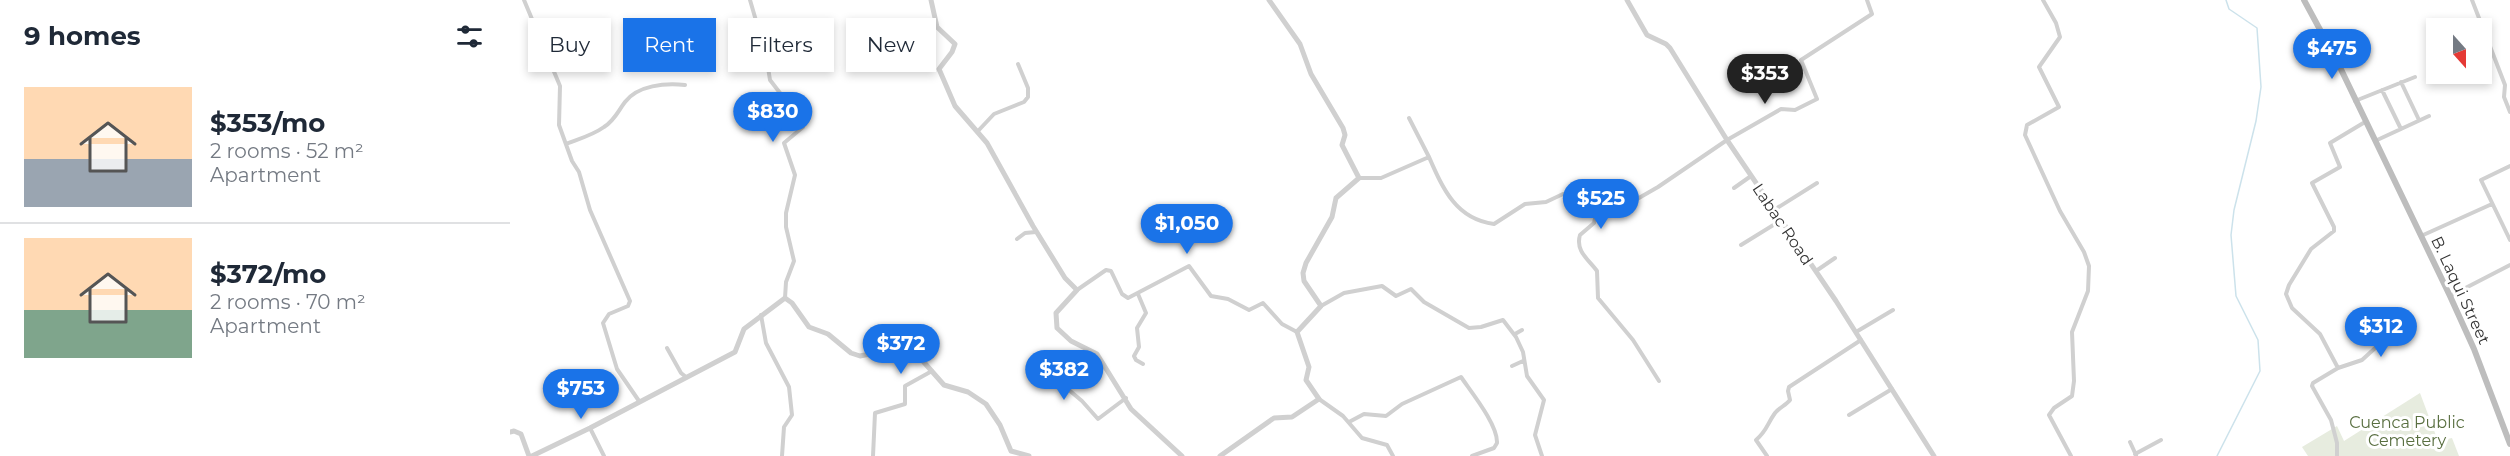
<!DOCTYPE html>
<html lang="en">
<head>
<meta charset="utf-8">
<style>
  :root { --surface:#fff; --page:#f2f2f3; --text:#1f2937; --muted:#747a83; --line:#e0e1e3; --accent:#1a73e8 }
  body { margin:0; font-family:Montserrat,sans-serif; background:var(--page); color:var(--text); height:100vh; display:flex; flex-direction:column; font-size:22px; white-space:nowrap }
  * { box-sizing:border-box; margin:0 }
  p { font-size:20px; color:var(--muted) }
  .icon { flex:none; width:33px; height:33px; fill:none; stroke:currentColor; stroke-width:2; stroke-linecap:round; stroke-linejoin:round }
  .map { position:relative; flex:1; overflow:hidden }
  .side { display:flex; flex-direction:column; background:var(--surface); width:510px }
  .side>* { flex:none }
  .top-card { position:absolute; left:18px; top:18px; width:570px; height:54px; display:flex; gap:12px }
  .needle { width:39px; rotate:159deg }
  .tools { position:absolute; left:1916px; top:18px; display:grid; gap:12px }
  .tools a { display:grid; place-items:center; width:66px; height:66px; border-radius:0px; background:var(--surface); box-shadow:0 3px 9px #0003; font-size:30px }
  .price { position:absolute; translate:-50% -51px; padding:0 14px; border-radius:21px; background:var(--accent); color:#fff; font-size:20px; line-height:39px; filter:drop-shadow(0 2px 3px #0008) }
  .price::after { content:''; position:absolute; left:50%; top:36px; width:18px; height:14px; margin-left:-9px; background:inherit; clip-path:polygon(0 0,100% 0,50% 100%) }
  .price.on { background:#222; color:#fff }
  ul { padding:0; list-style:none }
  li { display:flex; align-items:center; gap:18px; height:150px; padding:0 24px }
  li+li { border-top:2px solid var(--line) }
  li span { display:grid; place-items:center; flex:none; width:168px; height:120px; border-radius:0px; color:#555 }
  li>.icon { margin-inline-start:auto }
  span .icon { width:72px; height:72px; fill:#fffc; stroke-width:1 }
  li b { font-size:26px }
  h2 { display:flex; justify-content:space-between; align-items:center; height:72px; padding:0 24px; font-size:26px }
  .pill { padding:0 21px; border-radius:0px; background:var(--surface); box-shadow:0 3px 9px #0003; font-size:21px; line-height:54px }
  .pill.on { background:var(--accent); color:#fff }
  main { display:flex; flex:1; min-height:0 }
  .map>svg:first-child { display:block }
  .green { fill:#e7ecdf }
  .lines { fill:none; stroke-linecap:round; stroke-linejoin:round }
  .stream { stroke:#cce2eb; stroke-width:1.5 }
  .minor { stroke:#d0d0d0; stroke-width:4 }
  .tertiary { stroke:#d0d0d0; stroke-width:5 }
  .secondary { stroke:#bdbdbd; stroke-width:6 }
  .labels { text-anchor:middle; stroke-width:6; stroke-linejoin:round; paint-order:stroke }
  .street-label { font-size:16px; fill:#333; stroke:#fff }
  .park-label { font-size:16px; fill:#596f40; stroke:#fff }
</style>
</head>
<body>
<main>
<section class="side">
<h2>9 homes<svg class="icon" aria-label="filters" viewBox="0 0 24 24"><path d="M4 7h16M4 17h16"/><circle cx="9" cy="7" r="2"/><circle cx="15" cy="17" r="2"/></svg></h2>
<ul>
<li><span style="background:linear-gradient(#ffd9b3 60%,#9aa5b1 0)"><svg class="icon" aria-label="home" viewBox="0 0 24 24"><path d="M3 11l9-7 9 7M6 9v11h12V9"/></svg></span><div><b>$353/mo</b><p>2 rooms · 52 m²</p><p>Apartment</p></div></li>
<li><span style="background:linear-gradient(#ffd9b3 60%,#7fa58c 0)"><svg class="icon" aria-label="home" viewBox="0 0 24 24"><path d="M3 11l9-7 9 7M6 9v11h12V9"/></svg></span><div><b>$372/mo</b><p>2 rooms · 70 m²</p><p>Apartment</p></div></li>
</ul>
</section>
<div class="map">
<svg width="2000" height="456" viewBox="0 0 2000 456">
  <rect width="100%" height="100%" fill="#fff"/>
  <path class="green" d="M1910 393 1928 441 1942 438 1949 456H1798L1792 447 1827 426 1834 441Z"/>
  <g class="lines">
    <path class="stream" d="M1707 456 1750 371 1748 340 1726 296 1721 235 1724 210 1746 121 1751 87 1747 28 1719 9 1716 0"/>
    <path class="minor" d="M14 0 50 86 49 125 62 161 69 172 80 210 120 301 118 306 99 314 93 323 107 369 129 401
      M240 0 256 55 260 80 294 124 293 127 274 143 285 175 276 213V227L284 261 276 282 275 298
      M1533 0 1546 23 1550 37 1529 67 1549 107 1517 125 1515 135 1550 211 1574 252 1579 266 1578 291 1562 332 1564 381 1562 396 1544 408 1539 415 1561 456
      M1962 0 1995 85 1994 97 2000 112
      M1891 82 1909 120
      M1872 90 1891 129
      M1845 101 1905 77
      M899 118 919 157
      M468 131 484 114 514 102 518 97V88L508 64
      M1865 141 1919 116
      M56 144C69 139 83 135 94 127 105 120 108 111 115 102 128 85 155 83 175 85
      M2000 166 1971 180 2000 240
      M849 178H871L919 157C933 189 946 219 984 224L1015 204 1036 202 1053 194 1076 200 1087 210 1099 213 1108 210 1148 187 1217 140 1271 109 1285 110 1307 99 1291 60 1362 14 1357 0
      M1224 188 1241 176
      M1087 210 1084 223 1070 235C1065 251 1079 260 1087 271L1088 298 1123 340 1149 381
      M1264 210 1307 183
      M1911 236 1982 204
      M507 239 515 233 526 232
      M1231 245 1270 221
      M1306 271 1325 258
      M567 290 596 270 601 271 612 294 618 298 679 266 701 296 718 299 739 310 753 303 772 324 787 332
      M628 294 636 313 627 328 629 347 624 356 626 360 633 364
      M1940 296 2000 265
      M811 306 834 293 872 286 886 296 901 289 914 302 959 328 971 327 993 320 1006 337 1013 352 1017 376 1034 400 1025 435 1032 456
      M251 315 256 343 279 387 282 415 274 427 272 456
      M1346 332 1383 310
      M1005 334 1012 330
      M157 348 171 373 176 377
      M1002 366 1013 361
      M1828 368 1852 360 1874 340 1904 322
      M547 380 572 401 588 419 616 398
      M809 399 833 416 852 438 877 445 883 456
      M1339 415 1382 389
      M839 422 854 414 876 416 892 404 951 377C962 393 988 425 987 443L984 448 962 456
      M80 428 94 456
      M1620 442 1626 455
      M1625 454 1651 440
      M363 456 365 413 395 404V386L422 371
      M1257 456 1246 440C1257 431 1257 424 1265 413 1269 408 1276 405 1280 400L1278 391 1279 387 1351 340
      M1827 456V443L1821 420 1802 386 1803 383 1828 368 1810 334 1782 308 1776 294 1779 285 1801 249 1824 231V227L1802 183 1830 167 1820 143 1855 122"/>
    <path class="tertiary" d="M421 0 427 27 445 44 442 52 429 69 445 106 477 143 523 226 555 278 567 290 546 313 547 328 561 341 587 354 621 409 672 456
      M1117 0 1137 35 1156 44 1160 48 1217 140 1326 301 1424 456
      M0 432 4 431 11 434 19 456
      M22 456 80 428 225 352 234 329 275 298 282 303 299 327 318 334 341 353 350 356 393 347 404 351 434 385 458 392 476 404 490 425 501 451 519 456
      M710 456 764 418 782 417 809 399 796 380 799 367 787 332 811 306 794 281 793 273 796 263 822 217 826 198 849 178 832 145 835 135 833 128 801 74 790 44 759 0"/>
    <path class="secondary" d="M1794 0 1827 61 1940 296 1964 349 2000 444"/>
  </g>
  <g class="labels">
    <g class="street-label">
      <text transform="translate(1273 224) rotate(56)" y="6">Labac Road</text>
      <text transform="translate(1951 290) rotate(65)" y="6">B. Laqui Street</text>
    </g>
    <g class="park-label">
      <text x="1897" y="428">Cuenca Public<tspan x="1897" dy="18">Cemetery</tspan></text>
    </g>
  </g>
</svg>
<div class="tools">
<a><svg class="needle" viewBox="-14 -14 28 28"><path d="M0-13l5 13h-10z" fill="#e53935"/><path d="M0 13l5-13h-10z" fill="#747a83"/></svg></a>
</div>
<b class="price" style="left:1822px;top:80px">$475</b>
<b class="price on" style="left:1255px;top:105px">$353</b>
<b class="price" style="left:263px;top:143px">$830</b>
<b class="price" style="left:1091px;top:230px">$525</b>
<b class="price" style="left:677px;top:255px">$1,050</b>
<b class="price" style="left:1871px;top:358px">$312</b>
<b class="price" style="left:391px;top:375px">$372</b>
<b class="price" style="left:554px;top:401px">$382</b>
<b class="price" style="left:71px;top:420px">$753</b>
<div class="top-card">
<a class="pill">Buy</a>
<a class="pill on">Rent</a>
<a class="pill">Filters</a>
<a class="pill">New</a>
</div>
</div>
</main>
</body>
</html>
